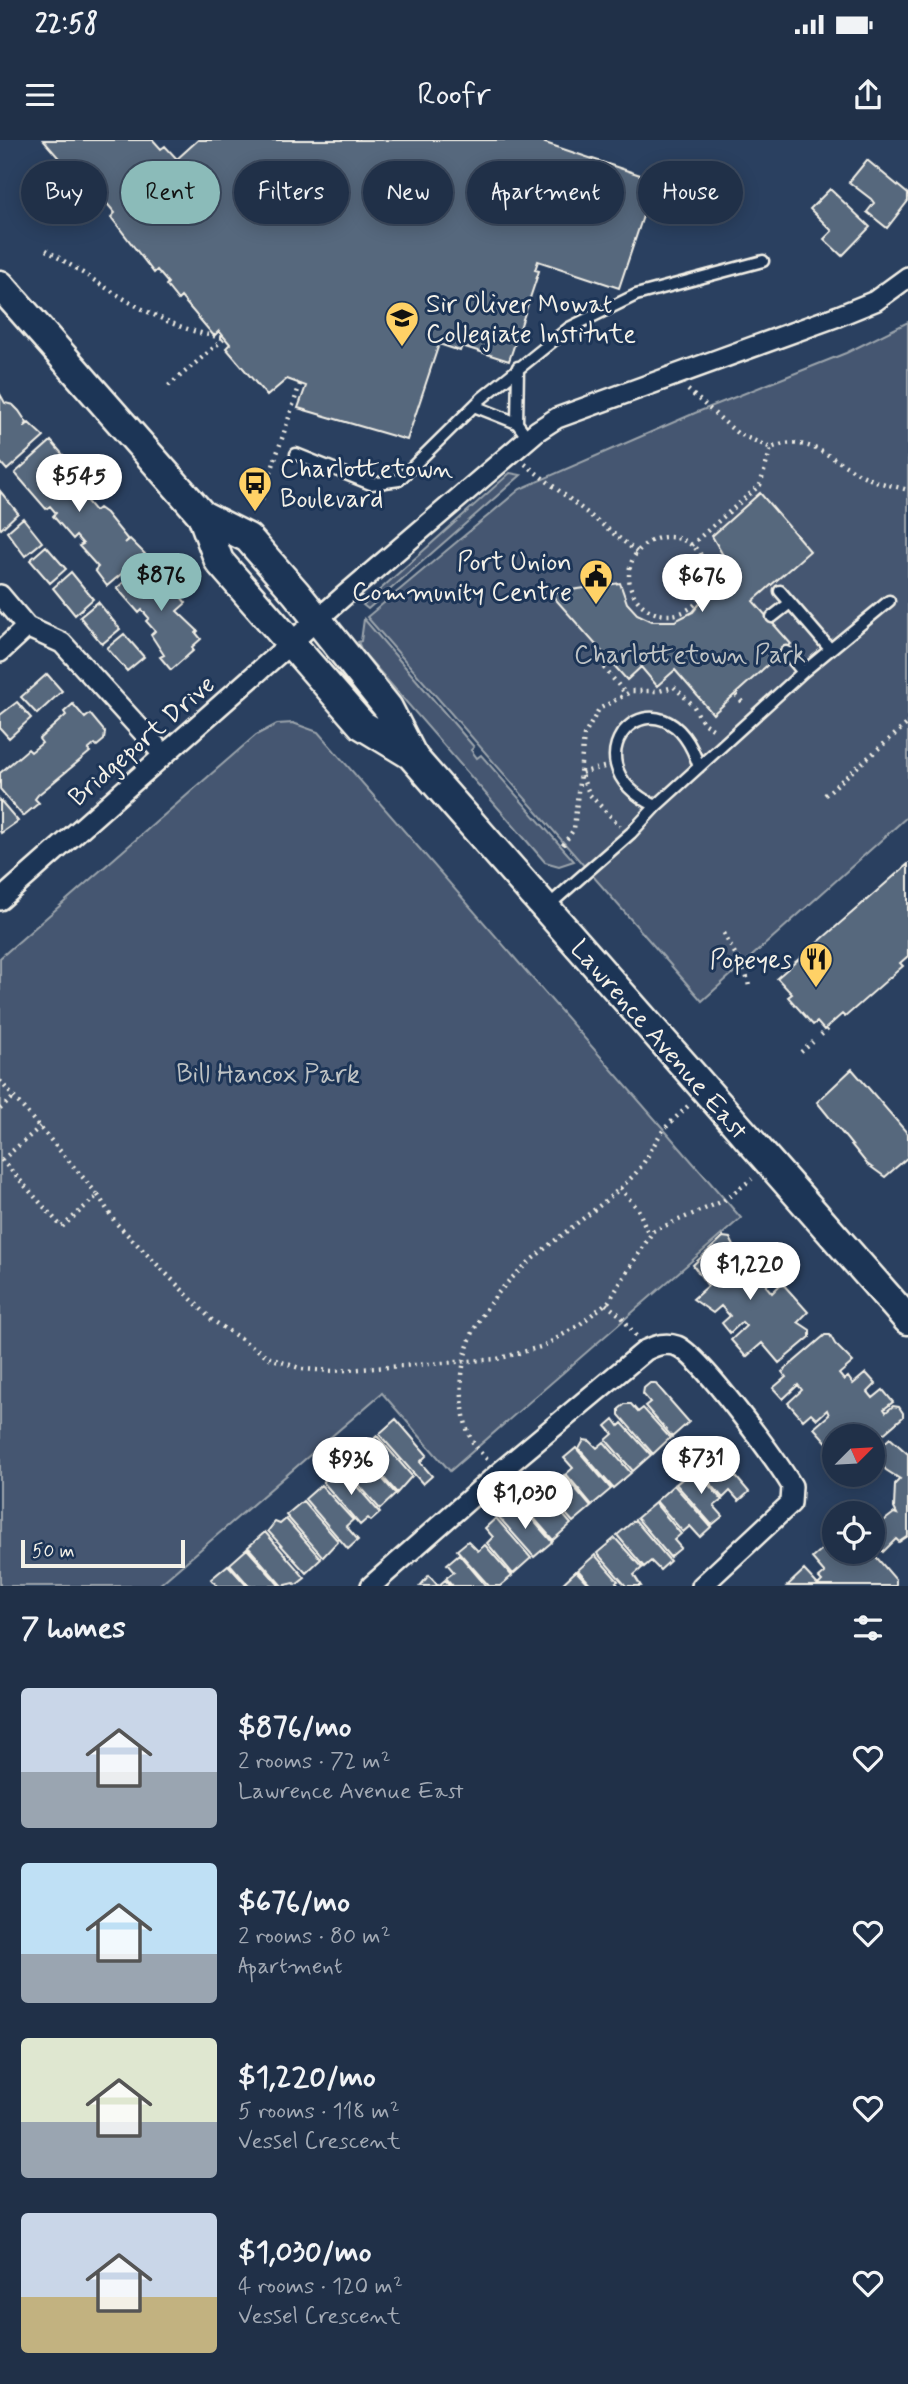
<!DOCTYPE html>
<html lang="en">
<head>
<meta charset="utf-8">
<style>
  :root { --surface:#203048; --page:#28384f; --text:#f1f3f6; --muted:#a2a9b4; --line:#3d4b60; --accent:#8bbbb9 }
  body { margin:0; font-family:Mynerve,sans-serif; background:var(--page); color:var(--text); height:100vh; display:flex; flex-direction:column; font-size:26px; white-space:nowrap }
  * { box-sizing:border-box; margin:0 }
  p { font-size:23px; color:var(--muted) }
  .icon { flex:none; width:38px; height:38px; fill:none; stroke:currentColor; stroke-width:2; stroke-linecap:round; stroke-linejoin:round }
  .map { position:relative; height:1446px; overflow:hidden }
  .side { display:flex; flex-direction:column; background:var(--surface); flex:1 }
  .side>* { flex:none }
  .banner { position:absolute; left:21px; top:21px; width:866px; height:63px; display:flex; gap:14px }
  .needle { width:46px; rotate:66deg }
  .fabs { position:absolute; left:822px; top:1284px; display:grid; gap:14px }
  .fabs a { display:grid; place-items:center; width:63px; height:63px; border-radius:50%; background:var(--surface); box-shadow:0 4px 18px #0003,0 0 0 2px var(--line); font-size:35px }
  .scale { position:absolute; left:21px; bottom:18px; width:164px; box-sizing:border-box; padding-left:7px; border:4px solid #f4f1e8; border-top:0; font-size:19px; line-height:24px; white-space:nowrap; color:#f4f1e8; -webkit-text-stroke:5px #1d3557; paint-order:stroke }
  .price { position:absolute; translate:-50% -60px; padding:0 16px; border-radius:24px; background:#fff; color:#222; font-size:23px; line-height:46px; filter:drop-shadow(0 2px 4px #0008) }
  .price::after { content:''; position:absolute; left:50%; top:42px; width:21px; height:16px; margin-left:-10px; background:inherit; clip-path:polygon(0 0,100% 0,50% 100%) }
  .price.current { background:var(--accent); color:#111 }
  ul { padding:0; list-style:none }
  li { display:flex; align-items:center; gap:21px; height:175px; padding:0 21px }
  li span { display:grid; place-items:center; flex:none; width:196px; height:140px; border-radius:7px; color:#555 }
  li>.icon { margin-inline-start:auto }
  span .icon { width:84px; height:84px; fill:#fffc; stroke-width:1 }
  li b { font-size:30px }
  h2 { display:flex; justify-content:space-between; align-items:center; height:84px; padding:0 21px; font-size:30px }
  .pill { padding:0 24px; border-radius:32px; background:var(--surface); box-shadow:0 4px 18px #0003,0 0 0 2px var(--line); font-size:24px; line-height:63px }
  .pill.current { background:var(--accent); color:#111 }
  .status { display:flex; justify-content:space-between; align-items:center; height:49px; padding:0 35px; background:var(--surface); direction:ltr }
  .status svg { height:19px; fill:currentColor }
  header { display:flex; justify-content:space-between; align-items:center; height:91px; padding:0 21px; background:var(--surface); font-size:32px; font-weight:600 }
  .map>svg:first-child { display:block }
  .green { fill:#445771; stroke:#9ca4ac; stroke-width:2 }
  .building { fill:#56677d; stroke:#f4f1e8; stroke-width:2 }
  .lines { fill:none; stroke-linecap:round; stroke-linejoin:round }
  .service-casing { stroke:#f4f1e8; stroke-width:15 }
  .minor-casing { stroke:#f4f1e8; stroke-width:24 }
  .secondary-casing { stroke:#f4f1e8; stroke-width:33 }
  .path { stroke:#f4f1e8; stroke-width:4.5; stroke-dasharray:2 5; stroke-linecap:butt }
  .service { stroke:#1d3557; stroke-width:10 }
  .minor { stroke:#1d3557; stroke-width:19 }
  .secondary { stroke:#1d3557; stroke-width:28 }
  .labels { text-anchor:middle; stroke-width:6; stroke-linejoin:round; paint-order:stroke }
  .poi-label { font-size:26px; fill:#f4f1e8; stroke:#1d3557; text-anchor:start }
  .park-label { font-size:26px; fill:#bfc3c4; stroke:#1d3557 }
  .street-label { font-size:26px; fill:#f4f1e8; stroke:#1d3557 }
</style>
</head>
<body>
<div class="status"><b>22:58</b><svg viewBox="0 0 49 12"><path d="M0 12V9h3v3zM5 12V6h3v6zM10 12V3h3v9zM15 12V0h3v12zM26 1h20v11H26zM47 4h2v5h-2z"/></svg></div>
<header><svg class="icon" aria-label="menu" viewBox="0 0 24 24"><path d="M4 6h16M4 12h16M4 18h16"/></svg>Roofr<svg class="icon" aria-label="share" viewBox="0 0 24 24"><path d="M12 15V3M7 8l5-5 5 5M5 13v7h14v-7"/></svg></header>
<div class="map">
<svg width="908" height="1446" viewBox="0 0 908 1446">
  <rect width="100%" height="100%" fill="#2a4060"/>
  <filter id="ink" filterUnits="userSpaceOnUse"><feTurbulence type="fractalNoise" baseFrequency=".0143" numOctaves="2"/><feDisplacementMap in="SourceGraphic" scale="14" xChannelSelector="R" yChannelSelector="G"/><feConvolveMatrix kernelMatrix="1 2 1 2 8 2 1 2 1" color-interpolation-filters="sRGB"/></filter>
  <g filter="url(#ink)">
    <path class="green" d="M908 182V676L702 861 367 477 520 349 695 273 846 213Z
      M510 333 521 335 368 469 363 465Z
      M364 479 474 607 471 610 477 618 481 615 574 721 559 726 545 722 362 511 358 502 361 501Z
      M293 583 318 592 741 1078 450 1331 382 1253 158 1446H0V818L256 595 277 584Z"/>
    <path class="building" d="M43 0H153L161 9 165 6 177 19 198 0H547L545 3 655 40 619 148 538 121 535 130 539 131 509 221 462 206 460 211 439 204 407 300 298 268 306 246 287 239 267 256 226 208 230 204 219 191 214 196 181 157 178 160 166 145 168 143 157 130 154 133 111 77 115 73 104 60 99 64Z
      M867 20 908 54V61L887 88 867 72 874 63 871 59 849 42Z
      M830 49 870 87 842 116 824 99 832 91 810 69Z
      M0 254 5 263 13 265 19 271 27 283 24 287 29 283 44 297 7 330 0 322Z
      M51 301 65 317 59 321 84 348 87 355 84 358 95 371 99 368 106 373 128 400 125 403 130 399 145 414 107 446 95 430 98 427 79 406 83 404 76 396 73 399 53 376 56 373 50 366 46 369 15 333Z
      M0 351 18 373 1 389 0 388Z
      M760 353 810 411 753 461 791 504 713 574 675 530 657 546 641 527 627 540 550 453 620 443 627 463 637 474 652 481H675L693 472 702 461 709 432 727 430 724 417 712 396Z
      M23 378 42 402 25 416 7 392Z
      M46 406 66 429 50 443 30 420Z
      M152 417 165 433 157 440 167 451 169 449 173 455 177 452 186 463 177 471 198 491 196 493 201 499 192 507 194 510 171 530 160 517 164 515 151 495 155 491 146 481 149 478 142 470 139 473 117 448Z
      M71 432 93 459 75 475 53 448Z
      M98 462 120 489 102 504 80 477Z
      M124 494 144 517 127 531 107 508Z
      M47 534 62 551 37 574 21 557Z
      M17 562 31 578 9 598 0 588V575Z
      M73 564 85 578 90 574 105 592 104 600 97 606 95 604 88 610 90 612 38 655 35 659 39 663 23 676 0 649V633L28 609 31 612 42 603 39 599 66 575 64 572Z
      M0 660 18 681 1 693 0 691Z
      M908 724V816L900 823 903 826 845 877 842 874 824 890 817 882 813 885 788 857 792 854 777 838Z
      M852 929 908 994V1017L885 1037 867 1024 817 962Z
      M723 1097 730 1098 736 1110 740 1107 750 1118 755 1114 759 1118 750 1127 768 1144 766 1146 772 1153 782 1143 808 1172 798 1182 810 1190V1197L779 1223 762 1203 746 1217 731 1200 746 1186 742 1182 730 1193 722 1183 730 1176 721 1166 713 1173 693 1159 708 1146 693 1125Z
      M825 1195H830L835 1204 853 1222 839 1234 844 1240 848 1237 853 1244 866 1233 876 1244 868 1252 873 1258 883 1250 893 1262 884 1269 886 1272 893 1266 899 1267 903 1273V1277L873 1303V1297H849L852 1294 850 1291 835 1297 830 1306 814 1288 829 1275 827 1270 817 1279 811 1273 803 1280 788 1263 802 1250 798 1245 783 1259 773 1248 786 1237 782 1232Z
      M650 1243H655L689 1282 672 1297 645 1266 650 1262 643 1254 644 1248Z
      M625 1264H631L638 1272 643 1268 670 1298 653 1314 619 1275V1269Z
      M396 1279 427 1315 420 1322 432 1336 423 1344 379 1294Z
      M614 1279 619 1286 622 1283 651 1315 633 1331 606 1300 613 1294 606 1286Z
      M377 1296 412 1336 397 1353 360 1311Z
      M890 1298 908 1314V1396L899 1402 896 1399 883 1412 873 1401V1389L894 1373 897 1374 894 1368 895 1344 900 1339 886 1330 873 1313Z
      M584 1300 590 1301 597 1308 604 1302 631 1333 613 1348 579 1309Z
      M576 1308 611 1349 592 1365 566 1334 573 1328 564 1318Z
      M714 1311 749 1352 739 1361 730 1351 723 1358 696 1327Z
      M360 1314 396 1354 380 1369 343 1327 349 1317 355 1319Z
      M340 1327 380 1373 371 1381 368 1378 360 1385 323 1342Z
      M695 1329 722 1360 714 1366 723 1376 712 1385 676 1344Z
      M548 1332 557 1342 564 1335 591 1367 573 1382 537 1341Z
      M321 1345 353 1380 346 1386 358 1400 348 1409 305 1359Z
      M674 1345 711 1387 700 1397 690 1386 683 1392 656 1361Z
      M538 1346 571 1384 553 1400 526 1369 533 1363 526 1355Z
      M303 1361 338 1401 323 1417 286 1375Z
      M655 1363 681 1394 674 1400 681 1408 670 1417 637 1378Z
      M508 1365 518 1377 525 1371 552 1402 534 1417 497 1375Z
      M496 1378 531 1418 513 1434 487 1403 493 1397 485 1388Z
      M286 1379 321 1419 306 1433 268 1391 275 1382 280 1384Z
      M635 1380 670 1421 660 1430 651 1421 644 1427 617 1395Z
      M265 1392 305 1438 296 1445 294 1443 282 1446 248 1407Z
      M615 1398 642 1428 634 1435 641 1446H626L597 1413Z
      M468 1401 478 1411 485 1405 512 1436 500 1446H489L457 1410Z
      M829 1403 842 1418 845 1412H872L896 1440V1446H787L804 1430 818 1445 822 1441 819 1438 825 1433 812 1418Z
      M247 1409 279 1445 278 1446H249L230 1424Z
      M459 1414 486 1446H453L446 1438 454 1432 447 1424Z
      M595 1415 618 1441 616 1442 619 1446H592L578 1430Z
      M228 1425 247 1446H217L211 1439Z
      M576 1431 590 1446H560Z
      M429 1435 438 1446 445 1440 451 1446H420Z"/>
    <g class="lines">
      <g class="service-casing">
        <path id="service" d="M474 266 517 283 528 298
          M517 283 518 227
          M296 314 371 344 399 340 482 258 569 188 636 155 763 121
          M780 451 830 509
          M772 477 790 463
          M786 512 803 532
          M656 666C557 619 664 517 699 627
          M548 766 631 693 656 666 803 532 889 461"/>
      </g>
      <g class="minor-casing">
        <path id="minor" d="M0 455 27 487 0 512
          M27 487 62 503 163 614
          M0 760 345 455 537 291 557 278 838 176 875 161 908 137
          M371 1446 501 1331 646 1210C657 1205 666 1202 677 1206 700 1215 777 1321 792 1346L791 1363 702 1446"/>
      </g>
      <g class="secondary-casing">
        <path id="secondary" d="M0 145 202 375 248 398 296 453 388 568 413 617 908 1180
          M202 375 219 421 362 585 413 616"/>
      </g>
      <path class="path" d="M46 110C103 144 159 189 225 198L166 248
        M688 250 737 293 771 308C809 292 833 322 866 337 878 343 894 346 908 350
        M525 324 637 412
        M262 359 300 244
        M629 436a39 39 0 1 1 78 0a39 39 0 1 1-78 0Z
        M691 405 760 345 771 308
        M595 517 625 553
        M736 555 745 565
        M604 627 580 633 590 655 620 686
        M825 655 908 583
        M563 705 574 689 584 596 599 569 632 551H659L674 547 693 565 703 583 716 591
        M724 793C733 814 746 825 749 847
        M821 895 828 889
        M801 912 813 902
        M0 941 98 1055 62 1087 0 1018
        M0 969 14 957
        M2 1020 40 987
        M620 1048 638 1069 649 1095
        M98 1055 115 1082 212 1180 270 1218 302 1229 333 1231 497 1219 544 1206 579 1185 609 1161 653 1091 723 1061 752 1039
        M606 1164 622 1177 636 1196
        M487 1319C467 1301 464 1283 462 1257 454 1148 567 1102 633 1036 646 1023 652 1006 662 992 670 982 680 974 689 965"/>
      <use href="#service" class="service"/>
      <use href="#minor" class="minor"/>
      <use href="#secondary" class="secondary"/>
    </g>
  </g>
  <defs>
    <g id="school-pin" transform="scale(1.75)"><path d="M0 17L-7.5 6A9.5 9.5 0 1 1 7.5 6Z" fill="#ffd166" stroke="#1d3557"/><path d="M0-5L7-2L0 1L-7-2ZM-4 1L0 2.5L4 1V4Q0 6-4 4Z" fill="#111"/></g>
    <g id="bus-pin" transform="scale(1.75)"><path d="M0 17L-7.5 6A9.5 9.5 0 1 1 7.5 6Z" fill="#ffd166" stroke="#1d3557"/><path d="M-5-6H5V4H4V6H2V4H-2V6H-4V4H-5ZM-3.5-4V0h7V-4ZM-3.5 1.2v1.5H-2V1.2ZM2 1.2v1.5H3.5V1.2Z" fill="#111"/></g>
    <g id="civic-pin" transform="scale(1.75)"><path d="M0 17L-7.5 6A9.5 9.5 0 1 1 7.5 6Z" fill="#ffd166" stroke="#1d3557"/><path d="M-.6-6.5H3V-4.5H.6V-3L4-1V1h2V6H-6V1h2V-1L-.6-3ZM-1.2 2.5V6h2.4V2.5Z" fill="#111"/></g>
    <g id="restaurant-pin" transform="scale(1.75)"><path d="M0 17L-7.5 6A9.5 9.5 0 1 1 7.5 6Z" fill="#ffd166" stroke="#1d3557"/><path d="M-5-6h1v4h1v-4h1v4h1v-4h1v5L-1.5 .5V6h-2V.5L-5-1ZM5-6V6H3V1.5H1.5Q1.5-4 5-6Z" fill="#111"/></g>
  </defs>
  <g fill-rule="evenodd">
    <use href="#school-pin" x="402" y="178"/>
    <use href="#bus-pin" x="255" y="343"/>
    <use href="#civic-pin" x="596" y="436"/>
    <use href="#restaurant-pin" x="816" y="819"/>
  </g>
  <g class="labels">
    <g class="poi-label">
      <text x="426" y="172">Sir Oliver Mowat<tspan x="426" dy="30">Collegiate Institute</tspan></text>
      <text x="280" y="337">Charlottetown<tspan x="280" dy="30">Boulevard</tspan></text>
      <text x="572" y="430" text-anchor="end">Port Union<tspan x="572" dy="30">Community Centre</tspan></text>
      <text x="792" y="828" text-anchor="end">Popeyes</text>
    </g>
    <g class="park-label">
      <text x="690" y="523">Charlottetown Park</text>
      <text x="268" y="942">Bill Hancox Park</text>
    </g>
    <g class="street-label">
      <text transform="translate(141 600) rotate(-41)" y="9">Bridgeport Drive</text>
      <text transform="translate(660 899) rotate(49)" y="9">Lawrence Avenue East</text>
    </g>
  </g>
</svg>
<div class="fabs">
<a><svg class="needle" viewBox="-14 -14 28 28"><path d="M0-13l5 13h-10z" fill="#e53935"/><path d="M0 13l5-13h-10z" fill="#a2a9b4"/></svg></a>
<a><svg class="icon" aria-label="locate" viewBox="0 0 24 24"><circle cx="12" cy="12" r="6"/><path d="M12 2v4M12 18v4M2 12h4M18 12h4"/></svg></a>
</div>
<div class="scale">50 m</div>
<b class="price" style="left:79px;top:374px">$545</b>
<b class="price current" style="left:161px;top:473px">$876</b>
<b class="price" style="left:702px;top:474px">$676</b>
<b class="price" style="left:750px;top:1162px">$1,220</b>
<b class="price" style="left:701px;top:1356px">$731</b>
<b class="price" style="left:351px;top:1357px">$936</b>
<b class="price" style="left:525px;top:1391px">$1,030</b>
<div class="banner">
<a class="pill">Buy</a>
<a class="pill current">Rent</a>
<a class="pill">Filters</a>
<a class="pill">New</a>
<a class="pill">Apartment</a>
<a class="pill">House</a>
</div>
</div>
<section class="side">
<h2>7 homes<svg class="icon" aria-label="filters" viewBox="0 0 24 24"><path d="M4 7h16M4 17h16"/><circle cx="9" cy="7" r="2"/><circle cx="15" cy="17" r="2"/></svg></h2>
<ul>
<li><span style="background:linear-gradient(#c9d6e8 60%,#9aa5b1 0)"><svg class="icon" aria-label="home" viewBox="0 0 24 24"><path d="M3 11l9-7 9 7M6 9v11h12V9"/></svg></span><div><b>$876/mo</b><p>2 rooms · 72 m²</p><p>Lawrence Avenue East</p></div><svg class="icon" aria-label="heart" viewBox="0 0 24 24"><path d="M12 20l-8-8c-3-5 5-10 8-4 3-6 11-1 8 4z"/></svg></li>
<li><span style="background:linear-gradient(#bfe0f5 65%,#9aa5b1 0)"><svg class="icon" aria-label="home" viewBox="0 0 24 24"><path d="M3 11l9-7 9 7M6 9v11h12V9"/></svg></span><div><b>$676/mo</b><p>2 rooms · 80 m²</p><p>Apartment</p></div><svg class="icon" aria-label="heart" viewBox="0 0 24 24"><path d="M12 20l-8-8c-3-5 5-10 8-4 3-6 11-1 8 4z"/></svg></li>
<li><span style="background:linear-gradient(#dfe7d0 60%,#9aa5b1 0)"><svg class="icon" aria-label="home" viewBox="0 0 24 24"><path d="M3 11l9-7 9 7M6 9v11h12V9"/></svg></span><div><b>$1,220/mo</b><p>5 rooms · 118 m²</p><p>Vessel Crescent</p></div><svg class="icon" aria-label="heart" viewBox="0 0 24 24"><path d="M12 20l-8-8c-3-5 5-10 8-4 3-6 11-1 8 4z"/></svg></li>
<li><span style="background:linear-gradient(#c9d6e8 60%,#c2b280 0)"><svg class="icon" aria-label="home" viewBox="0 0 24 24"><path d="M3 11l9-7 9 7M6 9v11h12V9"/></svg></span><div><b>$1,030/mo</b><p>4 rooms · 120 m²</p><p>Vessel Crescent</p></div><svg class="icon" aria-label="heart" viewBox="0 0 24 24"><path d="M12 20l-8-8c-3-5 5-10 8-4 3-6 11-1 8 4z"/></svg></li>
</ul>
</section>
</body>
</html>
